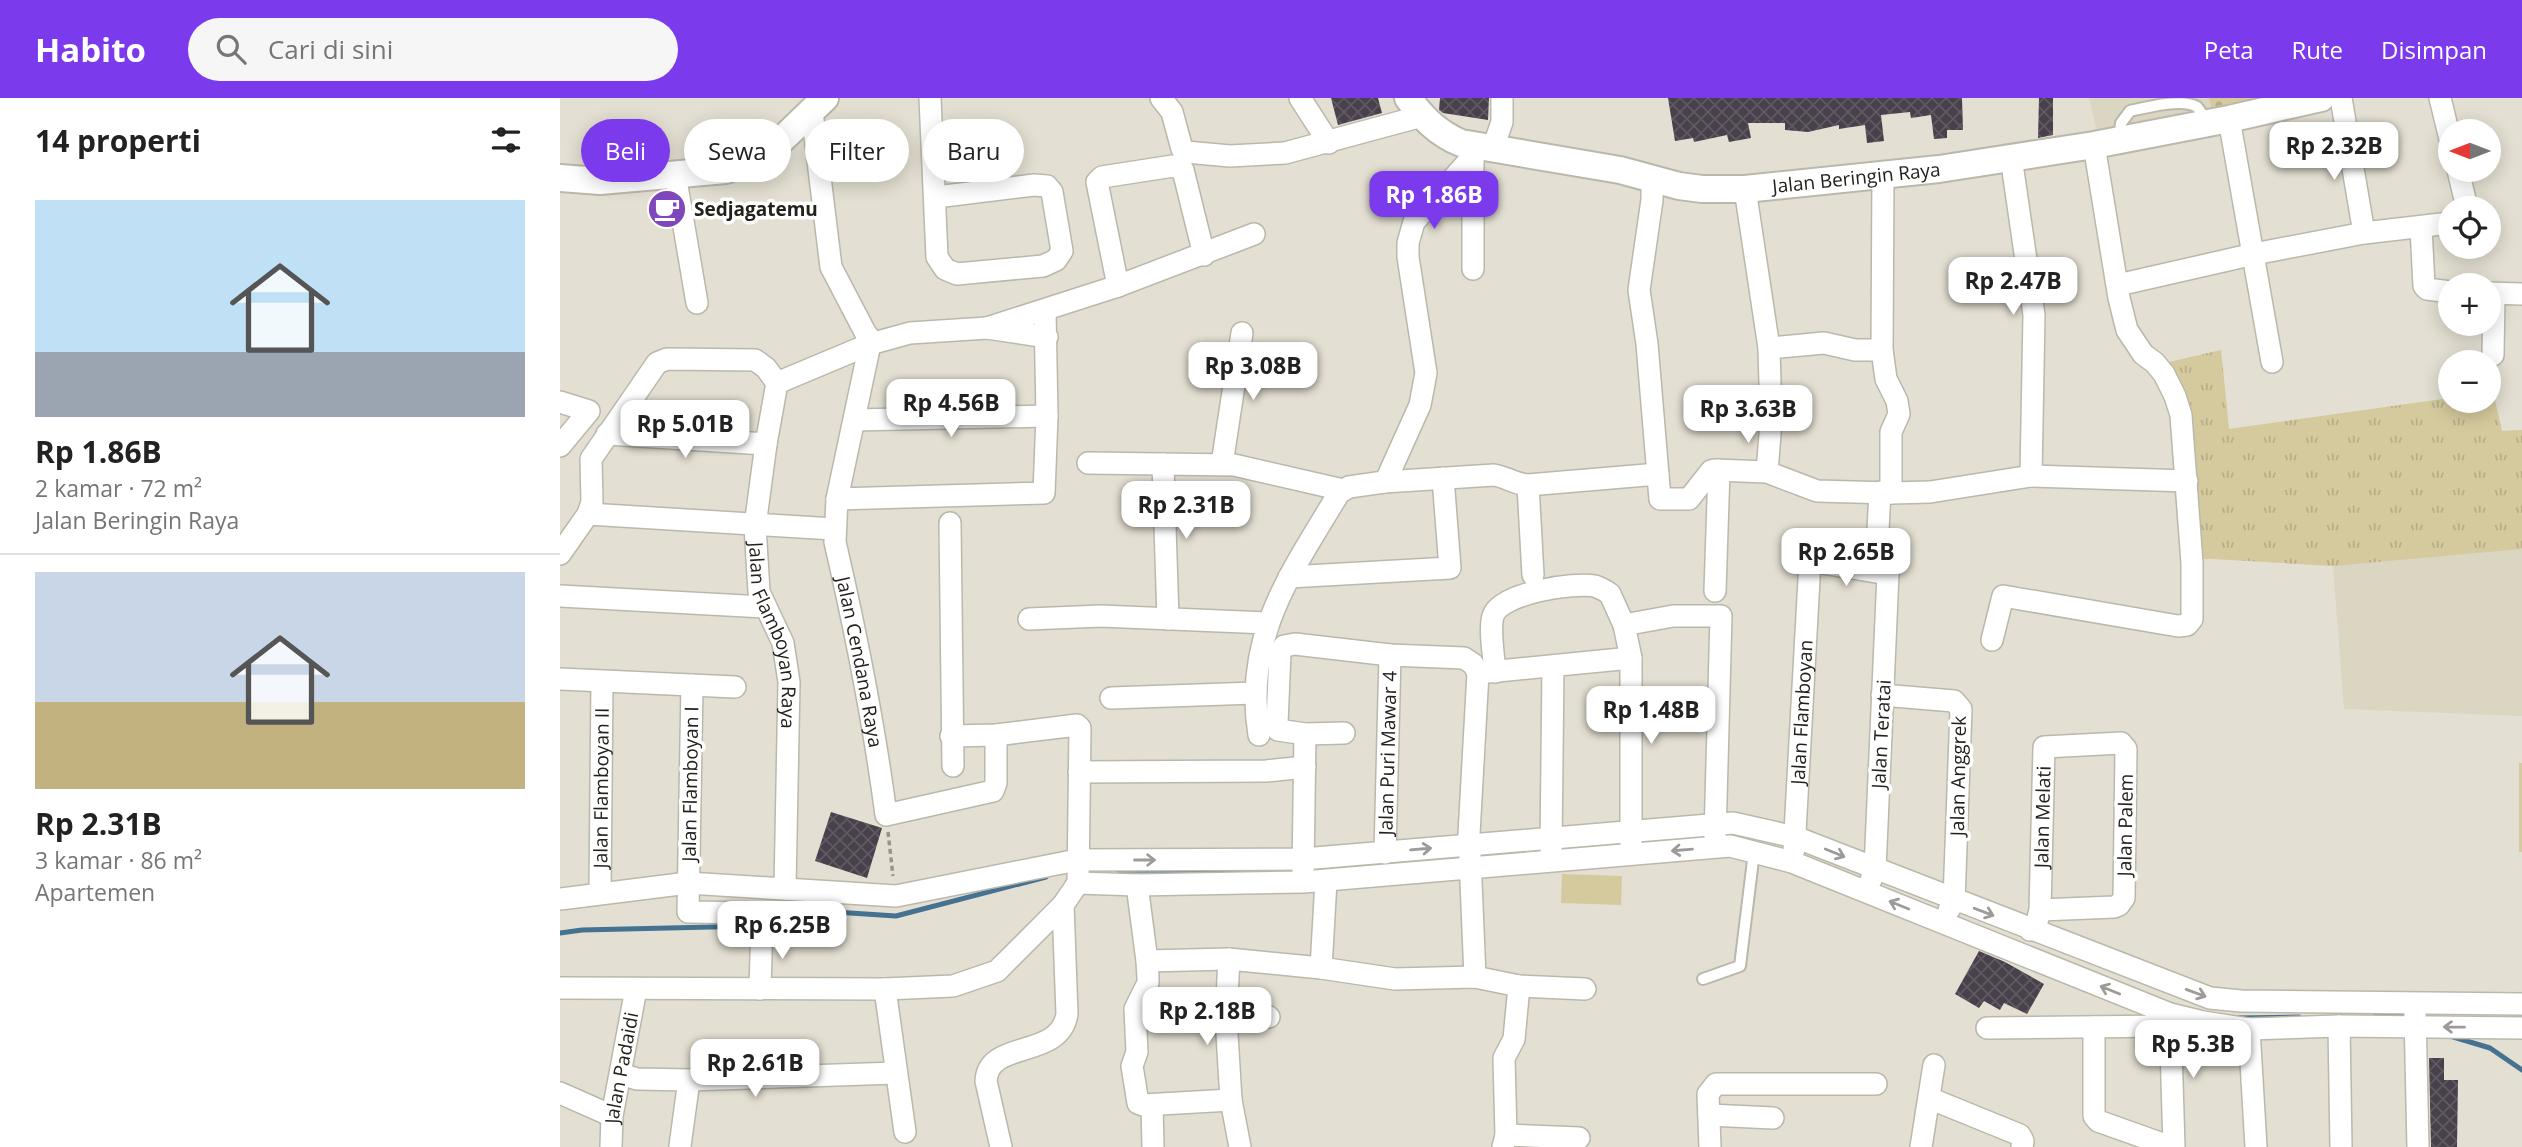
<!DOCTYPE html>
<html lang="id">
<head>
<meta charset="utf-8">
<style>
  :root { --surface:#fff; --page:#f6f6f6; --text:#222; --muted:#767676; --line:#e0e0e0; --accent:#7c3aed }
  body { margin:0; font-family:"Open Sans",sans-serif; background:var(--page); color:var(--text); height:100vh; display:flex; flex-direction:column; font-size:26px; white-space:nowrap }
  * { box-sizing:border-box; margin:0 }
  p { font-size:23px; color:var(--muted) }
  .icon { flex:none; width:38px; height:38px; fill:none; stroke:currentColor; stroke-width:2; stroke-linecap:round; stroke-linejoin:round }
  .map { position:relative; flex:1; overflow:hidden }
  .sheet { display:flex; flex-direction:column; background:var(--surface); width:560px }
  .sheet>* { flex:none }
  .hud { position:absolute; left:21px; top:21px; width:665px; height:63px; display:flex; gap:14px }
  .needle { width:46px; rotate:270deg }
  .buttons { position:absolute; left:1878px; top:21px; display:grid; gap:14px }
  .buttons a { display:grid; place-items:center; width:63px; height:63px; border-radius:50%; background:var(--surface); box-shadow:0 4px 18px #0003; font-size:35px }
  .price { position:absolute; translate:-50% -60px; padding:0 16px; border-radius:14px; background:#fff; color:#222; font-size:23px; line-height:46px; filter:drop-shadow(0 2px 4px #0008) }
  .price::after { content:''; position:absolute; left:50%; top:42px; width:21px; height:16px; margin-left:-10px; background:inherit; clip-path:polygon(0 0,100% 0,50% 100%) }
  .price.on { background:var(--accent); color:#fff }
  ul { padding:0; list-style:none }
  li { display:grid; align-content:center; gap:14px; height:371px; padding:0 35px }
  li+li { border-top:2px solid var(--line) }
  li span { display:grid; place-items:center; height:217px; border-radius:0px; color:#555 }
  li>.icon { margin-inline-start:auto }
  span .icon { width:126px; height:126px; fill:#fffc; stroke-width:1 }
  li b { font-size:30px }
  h2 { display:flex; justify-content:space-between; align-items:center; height:84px; padding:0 35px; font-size:30px }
  .pill { padding:0 24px; border-radius:32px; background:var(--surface); box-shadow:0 4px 18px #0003; font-size:24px; line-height:63px }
  .pill.on { background:var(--accent); color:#fff }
  header { display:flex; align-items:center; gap:42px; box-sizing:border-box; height:98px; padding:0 35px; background:var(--accent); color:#fff }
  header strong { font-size:33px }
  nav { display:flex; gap:38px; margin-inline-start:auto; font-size:24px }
  .search { width:490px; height:63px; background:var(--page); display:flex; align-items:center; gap:18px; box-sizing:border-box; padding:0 24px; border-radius:38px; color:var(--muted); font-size:26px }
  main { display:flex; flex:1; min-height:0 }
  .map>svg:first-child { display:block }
  .built { fill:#dbd6c1 }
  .grass { fill:url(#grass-tufts) }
  .cemetery { fill:url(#cemetery-stones) }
  .pitch { fill:#d5ca9e }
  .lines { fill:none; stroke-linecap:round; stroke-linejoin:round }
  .stream { stroke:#457290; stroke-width:5 }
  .building { fill:url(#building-cross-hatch) }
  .service-casing { stroke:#bbb8ab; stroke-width:14 }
  .minor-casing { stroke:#bbb8ab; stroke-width:24 }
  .tertiary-casing { stroke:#bbb8ab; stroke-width:30 }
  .path { stroke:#97948a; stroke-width:3.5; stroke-dasharray:5 3.5; stroke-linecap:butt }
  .service { stroke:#fff; stroke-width:10 }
  .minor { stroke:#fff; stroke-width:21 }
  .tertiary { stroke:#fff; stroke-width:26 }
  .oneway { stroke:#9c9b99 }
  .labels { text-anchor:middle; stroke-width:7; stroke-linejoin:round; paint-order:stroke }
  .street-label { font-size:19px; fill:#22211c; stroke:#fff }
  .poi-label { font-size:19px; font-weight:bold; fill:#22211c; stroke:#fff; text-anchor:start }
</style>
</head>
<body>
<header>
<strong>Habito</strong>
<div class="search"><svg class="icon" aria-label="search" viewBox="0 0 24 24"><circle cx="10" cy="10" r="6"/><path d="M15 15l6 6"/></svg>Cari di sini</div>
<nav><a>Peta</a><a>Rute</a><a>Disimpan</a></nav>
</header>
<main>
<section class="sheet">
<h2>14 properti<svg class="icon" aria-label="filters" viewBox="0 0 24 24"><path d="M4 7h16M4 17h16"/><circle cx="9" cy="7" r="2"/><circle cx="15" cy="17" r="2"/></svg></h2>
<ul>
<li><span style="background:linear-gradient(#bfe0f5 70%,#9aa5b1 0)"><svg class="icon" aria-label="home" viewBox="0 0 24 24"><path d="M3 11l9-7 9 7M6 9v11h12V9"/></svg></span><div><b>Rp 1.86B</b><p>2 kamar · 72 m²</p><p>Jalan Beringin Raya</p></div></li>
<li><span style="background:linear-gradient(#c9d6e8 60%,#c2b280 0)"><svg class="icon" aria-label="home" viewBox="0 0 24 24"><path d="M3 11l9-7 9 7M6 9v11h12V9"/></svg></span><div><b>Rp 2.31B</b><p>3 kamar · 86 m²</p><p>Apartemen</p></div></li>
</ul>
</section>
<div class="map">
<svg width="1962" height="1049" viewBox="0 0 1962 1049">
  <defs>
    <pattern id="grass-tufts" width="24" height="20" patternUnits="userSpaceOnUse" patternTransform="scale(1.75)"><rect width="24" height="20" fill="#d5ca9e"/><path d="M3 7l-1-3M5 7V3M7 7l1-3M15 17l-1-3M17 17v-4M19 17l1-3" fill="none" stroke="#b7ad88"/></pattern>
    <pattern id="cemetery-stones" width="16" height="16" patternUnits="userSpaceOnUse" patternTransform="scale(1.75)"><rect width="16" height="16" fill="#d5ca9e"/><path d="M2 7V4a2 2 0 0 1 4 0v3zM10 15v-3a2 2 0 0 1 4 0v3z" fill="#b7ad88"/></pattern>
    <pattern id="building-cross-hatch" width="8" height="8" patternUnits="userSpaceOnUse" patternTransform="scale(1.75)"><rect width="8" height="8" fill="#48404a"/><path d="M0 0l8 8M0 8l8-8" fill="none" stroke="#5f5961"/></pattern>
  </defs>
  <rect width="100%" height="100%" fill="#e3dfd2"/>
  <path class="built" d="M1529 0H1649L1651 9 1537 33Z
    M1661 252 1669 331 1890 300V303H1928L1929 295 1933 294 1942 333 1962 332V618L1784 611 1773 468 1636 460Z"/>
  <path class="grass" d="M1661 252 1669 331 1890 300V303H1928L1929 295 1933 294 1942 333 1962 332V451L1773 468 1636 460 1625 325 1600 266Z"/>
  <path class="cemetery" d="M1649 0H1702L1651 9Z
    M1959 665H1962V754H1959Z"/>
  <path class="pitch" d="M1002 776 1062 778 1061 807 1001 805Z"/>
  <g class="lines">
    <path class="stream" d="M1075 744 1149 738
      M995 752 1065 745
      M943 757 985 753
      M558 772 737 773
      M747 772 839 765
      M200 809 336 818 486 779
      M205 829H227
      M0 835 22 832 195 828
      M1815 918H1851
      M1678 920 1739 919
      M1890 938 1930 950 1962 972"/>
  </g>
  <path class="building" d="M771 0H818L822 15 778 27Z
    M880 0H929L928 22 883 15 879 12Z
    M1108 0H1402L1403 32H1387V40L1374 41 1371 17 1351 20 1350 14 1321 17 1324 43 1307 45 1305 27 1279 31V27L1248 34 1225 32V25H1188L1191 40 1169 44 1167 37 1134 44 1133 40 1115 43Z
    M1479 0H1493V37L1478 40Z
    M271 714 322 730 307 780 255 763Z
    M1419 853 1445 864 1484 886 1467 916 1444 905 1440 912 1424 903 1419 910 1395 896Z
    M1869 960H1884V982H1898L1897 1049H1871Z"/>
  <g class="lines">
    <g class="service-casing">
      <path id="service" d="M1559 42 1561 25 1570 13C1588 9 1623 0 1637 9 1641 13 1643 19 1646 24
        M1143 881 1180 868 1194 754"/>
    </g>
    <g class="minor-casing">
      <g id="minor">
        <path d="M370 0 377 159 385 171 397 176 483 168 496 162 502 153 492 94 487 88 474 87 376 99"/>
        <path d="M601 0 612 14 622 51 626 54 670 58 725 55 862 18"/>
        <path d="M740 0 769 45"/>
        <path d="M1781 0 1804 135"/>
        <path d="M1880 0 1890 41"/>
        <path d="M252 14 271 169 306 236 314 245"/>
        <path d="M1669 21 1712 264"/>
        <path d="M933 50 942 24V0"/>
        <path d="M1451 59 1474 217 1471 378"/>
        <path d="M1898 72 1907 110"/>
        <path d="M115 76 137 205"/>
        <path d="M1323 77 1322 252 1326 281 1337 303 1339 316 1331 334V395"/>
        <path d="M1092 81V102L1079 192 1087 246 1100 401H1129L1151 373 1155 372 1207 374 1257 393 1331 395 1370 394 1471 378 1627 383"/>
        <path d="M1185 91 1209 250 1211 323 1207 374"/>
        <path d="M1861 129 1864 188 1867 191 1890 194"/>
        <path d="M913 171V57"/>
        <path d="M1558 187 1694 156 1804 135 1890 125"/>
        <path d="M558 188 537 84 542 79 613 68 623 72 644 157"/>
        <path d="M1928 195 1962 196"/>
        <path d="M427 230 558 188 694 136"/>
        <path id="s1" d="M310 246 277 401 275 444C296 535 314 625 326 717L433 693 436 685V637"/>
        <path d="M1209 250 1264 245 1295 252H1322"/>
        <path d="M1933 257 1934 196"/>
        <path id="s2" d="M217 285 206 346 195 428 199 494 223 545 229 584 225 791"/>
        <path d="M217 285 310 246 350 235 427 230 487 239"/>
        <path d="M0 304 29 313 0 348"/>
        <path d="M294 322 487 318"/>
        <path d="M47 336 206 346"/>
        <path d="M528 365 674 367 783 392"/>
        <path d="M603 366 608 521"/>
        <path d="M662 366 682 235"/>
        <path d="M824 384 934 377C946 379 955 386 968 387L1098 376"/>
        <path d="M968 387 973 477"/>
        <path d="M277 401 484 395 487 318 485 213"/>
        <path d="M28 416 274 431"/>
        <path d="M390 425 393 668"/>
        <path d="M1317 450 1320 394"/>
        <path d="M0 456 28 416 32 404 31 361 97 265 107 261 195 262 206 270 217 285"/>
        <path d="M729 479 890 470 883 380"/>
        <path d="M1155 493 1159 372"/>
        <path d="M0 498 205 509"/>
        <path d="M469 521 541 518 707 525"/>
        <path d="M1064 527 1113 518H1161L1155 739"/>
        <path d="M1432 542 1443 498 1618 528 1627 527 1632 521V465L1621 317 1615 298 1604 276 1595 265 1583 256 1567 232 1559 200 1534 47"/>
        <path d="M935 574C934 559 929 532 933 518 940 495 1014 484 1035 488 1040 490 1045 492 1050 496L1064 527 1071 560V747"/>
        <path d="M0 581 175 589"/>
        <path d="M132 587 128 814 199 815 202 823 200 891"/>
        <path d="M1322 597 1394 603 1401 611 1394 803 1389 812"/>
        <path d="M551 600 695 595"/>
        <path d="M784 635 745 636 718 632 717 625 720 555 724 548 735 546 830 557 904 560 913 566 918 575 1071 560"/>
        <path d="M699 637C683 539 731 475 779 395L789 389 824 384 828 378 860 307 866 275 848 159V145L854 124 922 48"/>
        <path d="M519 674 706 673 745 669"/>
        <path d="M991 751 993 568"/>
        <path id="s3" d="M1234 752 1250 463 1328 476 1315 771 1311 782"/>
        <path id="s4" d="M825 755 830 557"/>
        <path d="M743 774 745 636"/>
        <path d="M518 785 577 787 743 784 1170 748 1232 764 1610 916 1643 924 1689 931 1779 928 1962 930"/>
        <path d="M577 787 587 863 588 880V885L575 911 577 954 572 968 578 1005 583 1007 671 1002"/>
        <path id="s5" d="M40 795 42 584"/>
        <path d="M0 801 128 785 336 798 517 762 743 761 1173 725 1235 739 1650 900 1681 903 1962 906"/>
        <path id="s6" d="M1470 832 1477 824 1480 812 1484 649 1561 645 1566 651 1564 800 1559 807 1554 809 1480 812"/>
        <path d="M587 863 669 861 761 870 835 881 915 879 959 888 1025 891"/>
        <path d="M761 870 766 783"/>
        <path d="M915 879 909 736 918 575"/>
        <path d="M0 890 325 891 393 888 437 873 503 807 518 785 520 630 517 627 436 637 391 638"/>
        <path d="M325 891 345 1034"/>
        <path d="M1855 915 1858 1049"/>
        <path d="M1610 916 1614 1049"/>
        <path d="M666 920 669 861"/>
        <path d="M1779 928 1781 1049"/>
        <path d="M1534 929V1018L1538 1023 1611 1049"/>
        <path d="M1427 930 1611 928"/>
        <path d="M1689 931 1696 1049"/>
        <path d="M61 976 77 981 129 982 336 975"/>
        <path d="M0 995 52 1018"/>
        <path d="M1369 1000 1460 1037 1463 1043 1462 1049"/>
        <path d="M592 1007 593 1049"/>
        <path d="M1149 1017 1213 1020"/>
        <path d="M946 1037 1019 1040"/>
        <path d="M120 1048 129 982"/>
        <path id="s7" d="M51 1049 52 1018 76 891"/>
        <path d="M441 1049 426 983C428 941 500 962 507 916L503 807"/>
        <path d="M680 1049 671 1002 666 920 709 919"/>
        <path d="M943 1049 946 1037 944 960 954 941 959 888"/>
        <path d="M1150 1049 1148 996 1156 986H1316"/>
        <path d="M1361 1049 1374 967"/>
      </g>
    </g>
    <g class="tertiary-casing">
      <g id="tertiary">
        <path id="s8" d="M848 0C863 20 877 35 901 45L1060 72 1119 88 1142 91H1185L1379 71 1534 47 1669 21 1761 0"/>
        <path d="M0 80 40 83 166 72 205 58 265 0"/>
      </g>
    </g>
    <path class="path" d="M328 734 333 778"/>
    <use href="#service" class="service"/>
    <use href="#minor" class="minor"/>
    <use href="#tertiary" class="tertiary"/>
  </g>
  <defs><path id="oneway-shaft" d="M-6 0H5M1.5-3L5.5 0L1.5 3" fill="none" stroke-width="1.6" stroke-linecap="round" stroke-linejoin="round" transform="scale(1.75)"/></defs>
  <g class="oneway">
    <use href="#oneway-shaft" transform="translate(861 751) rotate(-5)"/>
    <use href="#oneway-shaft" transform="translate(1122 752) rotate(175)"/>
    <use href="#oneway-shaft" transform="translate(1275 755) rotate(22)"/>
    <use href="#oneway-shaft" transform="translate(585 762)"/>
    <use href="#oneway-shaft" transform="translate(1339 807) rotate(-158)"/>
    <use href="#oneway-shaft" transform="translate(1424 814) rotate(21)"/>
    <use href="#oneway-shaft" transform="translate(1550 892) rotate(-158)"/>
    <use href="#oneway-shaft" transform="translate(1636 895) rotate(20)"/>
    <use href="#oneway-shaft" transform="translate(1894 929) rotate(-179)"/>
  </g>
  <defs>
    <g id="cafe-disc" transform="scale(2.0125)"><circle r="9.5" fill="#8046bc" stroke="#fff"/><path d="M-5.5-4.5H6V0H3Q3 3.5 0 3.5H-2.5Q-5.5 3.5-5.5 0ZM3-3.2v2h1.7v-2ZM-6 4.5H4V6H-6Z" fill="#fff"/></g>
  </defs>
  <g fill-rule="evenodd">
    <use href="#cafe-disc" x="107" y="111"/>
  </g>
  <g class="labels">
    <g class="street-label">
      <text dy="7" stroke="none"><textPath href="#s8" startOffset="471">Jalan Beringin Raya</textPath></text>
      <text dy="7" stroke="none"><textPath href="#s2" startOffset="257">Jalan Flamboyan Raya</textPath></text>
      <text dy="7" stroke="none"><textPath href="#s1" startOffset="324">Jalan Cendana Raya</textPath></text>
      <text dy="7" stroke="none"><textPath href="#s3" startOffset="138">Jalan Flamboyan</textPath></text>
      <text transform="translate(1321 636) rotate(-87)" y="7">Jalan Teratai</text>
      <text dy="7" stroke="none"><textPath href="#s4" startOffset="100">Jalan Puri Mawar 4</textPath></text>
      <text transform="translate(1398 678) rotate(-89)" y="7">Jalan Anggrek</text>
      <text transform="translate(130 686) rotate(-89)" y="7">Jalan Flamboyan I</text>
      <text dy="7" stroke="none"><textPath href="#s5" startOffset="105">Jalan Flamboyan II</textPath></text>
      <text dy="7" stroke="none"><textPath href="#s6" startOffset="116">Jalan Melati</textPath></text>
      <text transform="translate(1565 727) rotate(-89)" y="7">Jalan Palem</text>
      <text dy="7" stroke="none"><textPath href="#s7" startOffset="80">Jalan Padaidi</textPath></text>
    </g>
    <g class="poi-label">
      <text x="134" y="118">Sedjagatemu</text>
    </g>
  </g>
</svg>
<div class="buttons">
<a><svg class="needle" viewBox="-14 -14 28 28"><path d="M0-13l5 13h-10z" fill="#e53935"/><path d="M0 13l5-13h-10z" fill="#767676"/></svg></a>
<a><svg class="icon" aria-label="locate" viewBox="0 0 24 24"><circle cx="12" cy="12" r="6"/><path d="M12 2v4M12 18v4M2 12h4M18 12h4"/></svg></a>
<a>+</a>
<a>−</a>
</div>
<b class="price" style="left:1774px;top:84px">Rp 2.32B</b>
<b class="price on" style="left:874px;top:133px">Rp 1.86B</b>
<b class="price" style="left:1453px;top:219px">Rp 2.47B</b>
<b class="price" style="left:693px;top:304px">Rp 3.08B</b>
<b class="price" style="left:391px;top:341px">Rp 4.56B</b>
<b class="price" style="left:1188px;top:347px">Rp 3.63B</b>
<b class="price" style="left:125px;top:362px">Rp 5.01B</b>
<b class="price" style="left:626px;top:443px">Rp 2.31B</b>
<b class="price" style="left:1286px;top:490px">Rp 2.65B</b>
<b class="price" style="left:1091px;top:648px">Rp 1.48B</b>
<b class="price" style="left:222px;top:863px">Rp 6.25B</b>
<b class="price" style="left:647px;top:949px">Rp 2.18B</b>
<b class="price" style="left:1633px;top:982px">Rp 5.3B</b>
<b class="price" style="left:195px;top:1001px">Rp 2.61B</b>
<div class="hud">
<a class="pill on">Beli</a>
<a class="pill">Sewa</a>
<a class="pill">Filter</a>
<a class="pill">Baru</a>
</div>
</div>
</main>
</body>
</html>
